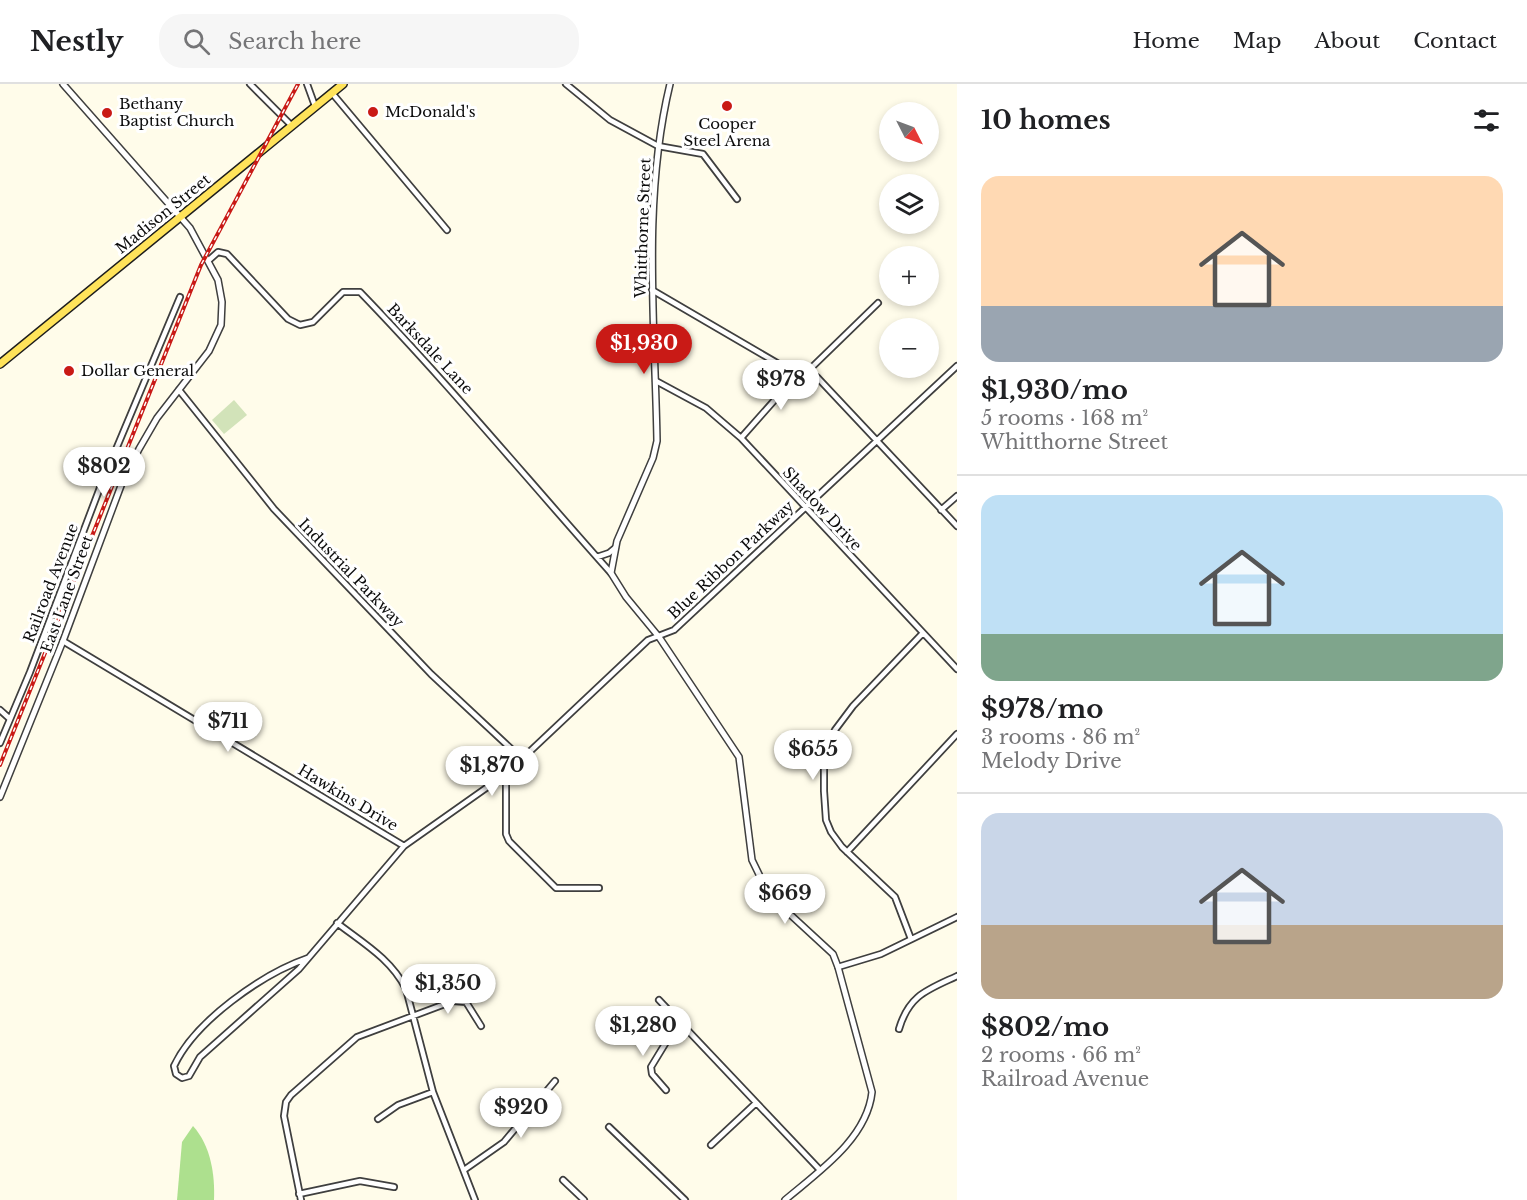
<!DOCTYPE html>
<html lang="en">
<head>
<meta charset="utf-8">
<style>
  :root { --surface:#fff; --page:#f6f6f6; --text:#202124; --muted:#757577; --line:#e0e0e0; --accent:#c91a16 }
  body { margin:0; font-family:"Libre Baskerville",serif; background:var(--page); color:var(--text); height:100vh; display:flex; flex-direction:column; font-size:22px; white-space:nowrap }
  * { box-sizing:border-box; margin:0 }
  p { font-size:20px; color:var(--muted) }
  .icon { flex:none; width:33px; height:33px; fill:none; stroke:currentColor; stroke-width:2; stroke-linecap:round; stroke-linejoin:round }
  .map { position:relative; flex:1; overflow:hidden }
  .side { display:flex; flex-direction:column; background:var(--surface); width:570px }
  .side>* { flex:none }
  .needle { width:39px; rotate:132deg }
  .controls { position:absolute; left:879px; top:18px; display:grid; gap:12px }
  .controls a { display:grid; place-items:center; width:60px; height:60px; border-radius:50%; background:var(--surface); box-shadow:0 3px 9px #0003; font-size:30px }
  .price { position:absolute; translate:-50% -51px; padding:0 14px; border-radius:21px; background:#fff; color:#222; font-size:20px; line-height:39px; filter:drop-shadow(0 2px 3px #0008) }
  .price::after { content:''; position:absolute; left:50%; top:36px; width:18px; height:14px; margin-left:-9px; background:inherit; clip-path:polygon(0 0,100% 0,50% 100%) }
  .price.on { background:var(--accent); color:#fff }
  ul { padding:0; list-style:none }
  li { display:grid; align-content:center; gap:12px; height:318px; padding:0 24px }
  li+li { border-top:2px solid var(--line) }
  li span { display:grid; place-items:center; height:186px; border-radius:18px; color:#555 }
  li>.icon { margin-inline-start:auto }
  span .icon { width:108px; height:108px; fill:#fffc; stroke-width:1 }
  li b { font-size:26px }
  h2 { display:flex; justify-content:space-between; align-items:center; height:72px; padding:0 24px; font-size:26px }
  header { display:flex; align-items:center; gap:36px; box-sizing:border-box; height:84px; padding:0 30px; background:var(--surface); border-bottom:2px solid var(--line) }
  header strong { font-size:28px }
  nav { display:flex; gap:33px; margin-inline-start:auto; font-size:21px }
  .search { width:420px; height:54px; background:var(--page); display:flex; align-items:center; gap:15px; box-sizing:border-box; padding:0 21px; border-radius:24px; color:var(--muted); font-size:22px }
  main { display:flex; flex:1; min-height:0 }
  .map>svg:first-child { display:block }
  .forest { fill:#ade08e }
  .cemetery { fill:#d2e3b9 }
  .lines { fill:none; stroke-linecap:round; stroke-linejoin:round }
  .minor-casing { stroke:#3f3f3f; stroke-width:8 }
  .tertiary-casing { stroke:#3f3f3f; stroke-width:8 }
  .primary-casing { stroke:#1d1d1d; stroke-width:10 }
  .minor { stroke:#fff; stroke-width:4.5 }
  .tertiary { stroke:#fff; stroke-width:5 }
  .primary { stroke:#ffe35a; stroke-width:7 }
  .rail-casing { stroke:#c91a16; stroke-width:4 }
  .rail { stroke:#fff; stroke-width:1.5; stroke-dasharray:4.5; stroke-linecap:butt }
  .poi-dot { fill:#c91a16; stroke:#fff; stroke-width:2 }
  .labels { text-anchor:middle; stroke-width:6; stroke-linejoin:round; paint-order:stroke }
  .poi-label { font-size:15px; fill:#0c0c0c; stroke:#fff; text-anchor:start }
  .street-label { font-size:15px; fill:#0c0c0c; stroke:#fff }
</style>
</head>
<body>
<header>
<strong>Nestly</strong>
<div class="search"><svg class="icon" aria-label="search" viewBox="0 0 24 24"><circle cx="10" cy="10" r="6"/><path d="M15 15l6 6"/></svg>Search here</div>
<nav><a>Home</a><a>Map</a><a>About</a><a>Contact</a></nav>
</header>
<main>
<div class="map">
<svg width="957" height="1116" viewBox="0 0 957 1116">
  <rect width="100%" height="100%" fill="#fffcea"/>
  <path class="forest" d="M193 1042C211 1062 215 1091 214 1116H177L182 1058Z"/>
  <path class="cemetery" d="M234 316 247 331 224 350 212 336Z"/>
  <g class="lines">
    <g class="minor-casing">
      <path id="minor" d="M250 0 292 42
        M307 0 315 22
        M566 0 610 36 658 62 703 70 737 115
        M332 9 447 146
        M209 176 218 168 227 170 288 235 300 241 313 238 343 208H360C447 298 527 395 611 489
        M652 206 789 286 808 287 817 293 957 442
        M808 287 878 219
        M656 297 706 324 741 354 957 585
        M179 306 274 425 431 590 521 674
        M741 354 795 293 798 286
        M941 426 957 412
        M597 473 609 469 615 464
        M63 557 404 762
        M0 626 10 635
        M0 659 30 588 101 401 180 213
        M506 690V750L509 757 556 804H599
        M847 768 957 650
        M337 839C363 859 391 875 406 905L433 1008 475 1116
        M911 855 895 813 842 763 831 748 826 736 824 707V669L835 646 853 622 922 550
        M308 874C262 890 195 937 174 982L176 990 182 994 189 992 200 973 299 885 404 762 506 690 648 556 674 546 957 282
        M838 883 881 870 957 833
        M659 916 820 1086
        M899 945C909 911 927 906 957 892
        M666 1006 652 990 651 983 679 937
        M378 1035 398 1021 433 1008
        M609 1043 685 1116
        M711 1061 756 1019
        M464 1086 504 1058 555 997
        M563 1096 584 1116
        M299 1110 360 1097 394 1103
        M301 1116 284 1032 286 1018 291 1011 357 953 453 917 466 918 481 942"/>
    </g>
    <g class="tertiary-casing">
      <path id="tertiary" d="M670 0C642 116 655 239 657 357L653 374 617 457 611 489 626 513 659 553 739 673 752 776 769 811 833 870 838 883 872 1008C867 1055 818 1088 785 1116
        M0 713 63 557 122 399 139 365 157 334 209 267 221 241 222 218 218 196 190 144 63 0"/>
    </g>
    <g class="primary-casing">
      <path id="primary" d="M0 280 343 0"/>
    </g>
    <use href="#minor" class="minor"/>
    <use href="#tertiary" class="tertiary"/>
    <use href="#primary" class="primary"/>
    <g class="rail-casing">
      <path id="rail" d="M0 681 201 181 298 0"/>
    </g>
    <use href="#rail" class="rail"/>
  </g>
  <g class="poi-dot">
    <circle cx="727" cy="22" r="6"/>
    <circle cx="373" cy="28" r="6"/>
    <circle cx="107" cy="29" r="6"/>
    <circle cx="69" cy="287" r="6"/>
  </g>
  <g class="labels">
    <g class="poi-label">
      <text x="119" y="25">Bethany<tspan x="119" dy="17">Baptist Church</tspan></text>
      <text x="385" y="33">McDonald's</text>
      <text x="727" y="45" text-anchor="middle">Cooper<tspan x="727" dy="17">Steel Arena</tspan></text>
      <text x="81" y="292">Dollar General</text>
    </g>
    <g class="street-label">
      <text transform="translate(163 130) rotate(-39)" y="5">Madison Street</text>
      <text transform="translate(643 144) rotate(-88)" y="5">Whitthorne Street</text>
      <text transform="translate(430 265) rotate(47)" y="5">Barksdale Lane</text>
      <text transform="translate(822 425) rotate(47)" y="5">Shadow Drive</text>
      <text transform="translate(731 476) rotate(-43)" y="5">Blue Ribbon Parkway</text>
      <text transform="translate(351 489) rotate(46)" y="5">Industrial Parkway</text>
      <text transform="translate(51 499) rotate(-69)" y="5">Railroad Avenue</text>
      <text transform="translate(67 510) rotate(-70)" y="5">East Lane Street</text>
      <text transform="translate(348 714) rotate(31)" y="5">Hawkins Drive</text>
    </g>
  </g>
</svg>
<div class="controls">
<a><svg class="needle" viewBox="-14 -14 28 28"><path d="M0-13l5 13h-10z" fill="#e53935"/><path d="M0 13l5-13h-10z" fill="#757577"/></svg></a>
<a><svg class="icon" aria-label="layers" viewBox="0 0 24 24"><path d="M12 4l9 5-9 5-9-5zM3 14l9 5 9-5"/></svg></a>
<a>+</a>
<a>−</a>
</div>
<b class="price on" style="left:644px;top:291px">$1,930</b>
<b class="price" style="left:781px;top:327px">$978</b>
<b class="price" style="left:104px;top:414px">$802</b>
<b class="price" style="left:228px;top:669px">$711</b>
<b class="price" style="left:813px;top:697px">$655</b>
<b class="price" style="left:492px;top:713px">$1,870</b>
<b class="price" style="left:785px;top:841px">$669</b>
<b class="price" style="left:448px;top:931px">$1,350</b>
<b class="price" style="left:643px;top:973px">$1,280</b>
<b class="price" style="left:521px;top:1055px">$920</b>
</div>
<section class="side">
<h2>10 homes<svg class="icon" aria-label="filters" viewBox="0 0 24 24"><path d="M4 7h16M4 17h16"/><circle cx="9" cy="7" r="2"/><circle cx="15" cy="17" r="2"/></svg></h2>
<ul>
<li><span style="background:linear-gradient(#ffd9b3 70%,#9aa5b1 0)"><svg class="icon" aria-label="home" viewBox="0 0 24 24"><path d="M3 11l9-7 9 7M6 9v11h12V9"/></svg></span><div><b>$1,930/mo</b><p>5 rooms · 168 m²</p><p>Whitthorne Street</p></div></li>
<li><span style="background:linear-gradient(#bfe0f5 75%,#7fa58c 0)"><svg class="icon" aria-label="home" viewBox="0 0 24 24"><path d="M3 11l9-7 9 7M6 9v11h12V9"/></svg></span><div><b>$978/mo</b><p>3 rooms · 86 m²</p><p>Melody Drive</p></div></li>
<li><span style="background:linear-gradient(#c9d6e8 60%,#b9a48a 0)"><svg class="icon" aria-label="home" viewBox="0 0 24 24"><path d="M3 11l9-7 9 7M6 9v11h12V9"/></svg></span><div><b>$802/mo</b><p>2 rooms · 66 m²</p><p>Railroad Avenue</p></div></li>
</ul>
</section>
</main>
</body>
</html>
